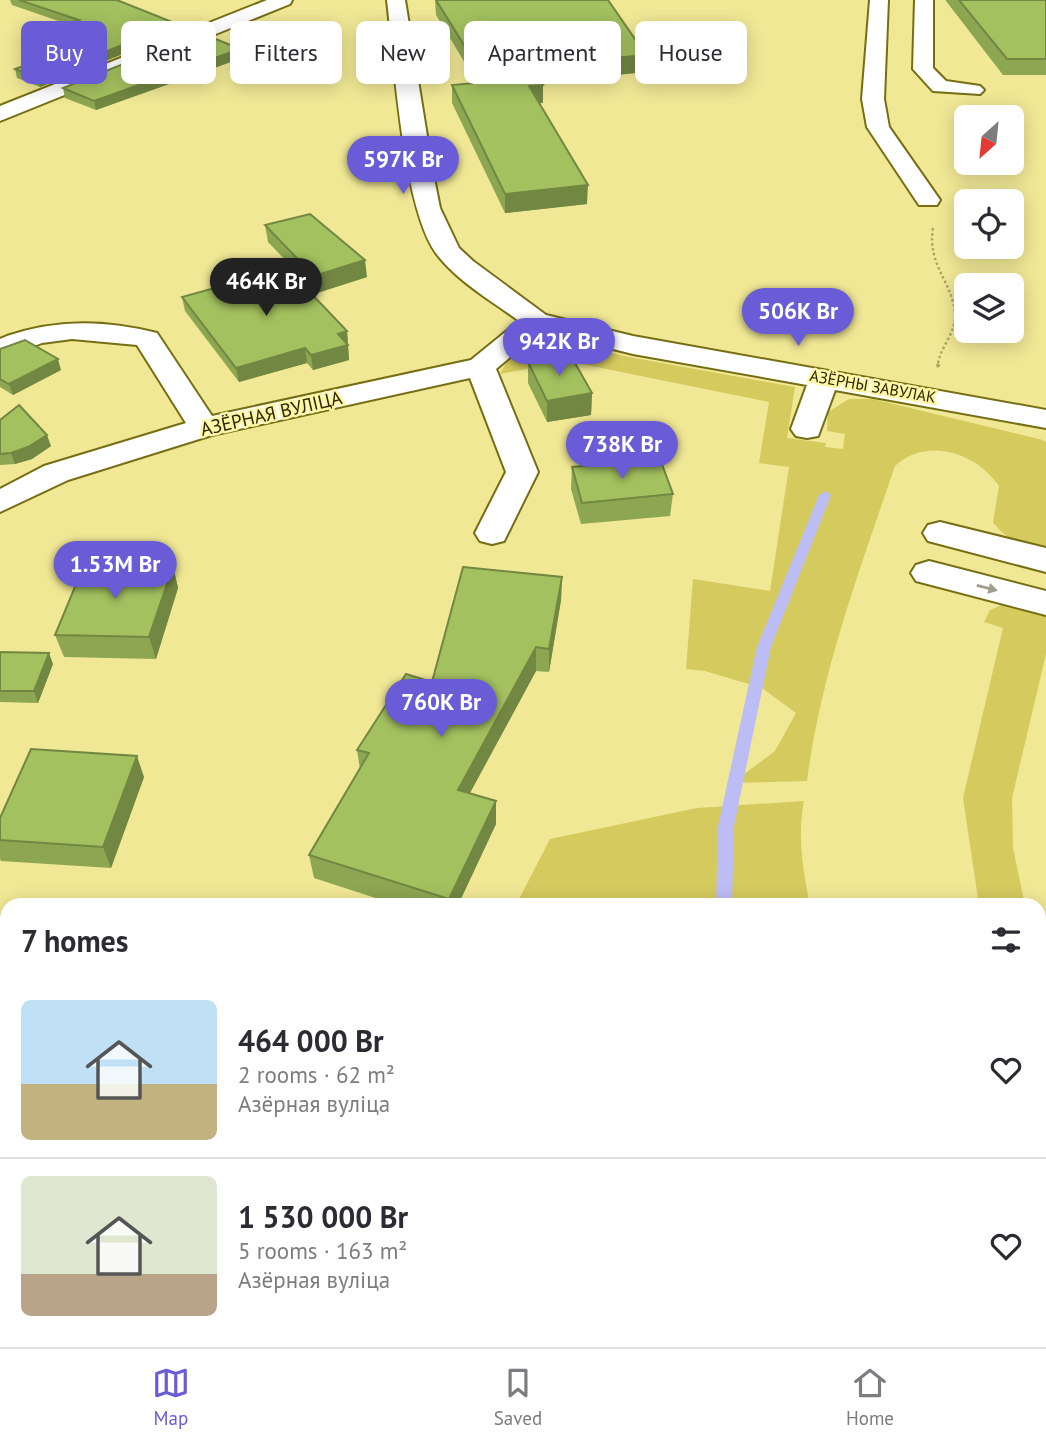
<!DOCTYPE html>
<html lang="en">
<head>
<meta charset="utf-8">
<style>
  :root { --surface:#fff; --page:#f7f7f7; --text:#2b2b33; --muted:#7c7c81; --line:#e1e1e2; --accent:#695cd6 }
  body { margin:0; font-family:"PT Sans",sans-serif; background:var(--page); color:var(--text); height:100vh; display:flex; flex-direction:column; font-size:26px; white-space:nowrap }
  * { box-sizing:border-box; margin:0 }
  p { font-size:23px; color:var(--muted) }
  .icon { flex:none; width:38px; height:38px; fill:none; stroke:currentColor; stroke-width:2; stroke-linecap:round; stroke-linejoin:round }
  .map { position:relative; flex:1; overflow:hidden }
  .details { position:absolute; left:0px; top:898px; width:1046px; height:450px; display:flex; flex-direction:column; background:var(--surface); border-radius:21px 21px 0 0; box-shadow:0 4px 18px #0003 }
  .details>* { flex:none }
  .hud { position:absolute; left:21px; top:21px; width:1004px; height:63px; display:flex; gap:14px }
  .needle { width:46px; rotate:207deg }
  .fabs { position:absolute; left:954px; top:105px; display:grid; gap:14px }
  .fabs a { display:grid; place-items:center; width:70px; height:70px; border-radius:10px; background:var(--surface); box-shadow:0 4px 18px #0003; font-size:35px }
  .price { position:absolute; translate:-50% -60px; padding:0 16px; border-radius:24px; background:var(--accent); color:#fff; font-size:23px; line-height:46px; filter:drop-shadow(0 2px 4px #0008) }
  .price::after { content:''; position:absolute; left:50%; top:42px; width:21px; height:16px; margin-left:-10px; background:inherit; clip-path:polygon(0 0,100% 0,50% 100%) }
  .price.active { background:#222; color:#fff }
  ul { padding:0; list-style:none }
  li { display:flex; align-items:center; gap:21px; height:175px; padding:0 21px }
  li+li { border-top:2px solid var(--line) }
  li span { display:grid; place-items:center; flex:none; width:196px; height:140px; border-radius:10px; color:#555 }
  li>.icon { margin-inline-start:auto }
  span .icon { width:84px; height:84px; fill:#fffc; stroke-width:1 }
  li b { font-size:30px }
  h2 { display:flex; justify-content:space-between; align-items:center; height:84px; padding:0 21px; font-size:30px }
  .chip { padding:0 24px; border-radius:10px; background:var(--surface); box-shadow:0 4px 18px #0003; font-size:24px; line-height:63px }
  .chip.active { background:var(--accent); color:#fff }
  .dock { display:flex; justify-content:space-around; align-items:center; height:98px; border-top:2px solid var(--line); background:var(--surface); font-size:19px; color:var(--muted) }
  .dock a { display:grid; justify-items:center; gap:4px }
  .dock .active { color:var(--accent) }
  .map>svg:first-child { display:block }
  .green { fill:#d5ca5e }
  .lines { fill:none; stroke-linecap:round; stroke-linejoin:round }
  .stream { fill:#bcbdf5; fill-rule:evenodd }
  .minor-casing { stroke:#766e13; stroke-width:4 }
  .path-far1 { stroke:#aca663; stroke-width:2.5; stroke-dasharray:2.5 2.5; stroke-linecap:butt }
  .path { stroke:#aca663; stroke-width:3.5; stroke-dasharray:4.5 4.5; stroke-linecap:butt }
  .minor { fill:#fff; fill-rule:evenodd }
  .wall { fill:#8ca652 }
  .shaded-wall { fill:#728742 }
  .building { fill:#a3c15f; stroke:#728742; stroke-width:2; fill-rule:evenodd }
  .oneway { fill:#9f9d8e }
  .labels { text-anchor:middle; stroke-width:5; stroke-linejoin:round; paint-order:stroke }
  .far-street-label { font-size:16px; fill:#2a2603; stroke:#fef6a2 }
  .street-label { font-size:19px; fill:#2a2603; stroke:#fef6a2 }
</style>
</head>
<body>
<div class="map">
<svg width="1046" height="1347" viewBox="0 0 1046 1347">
  <rect width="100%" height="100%" fill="#f0e895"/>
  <path class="green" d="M545 337 629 357 795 387 787 438 826 443 825 447 843 449 845 434 827 431 828 412 849 399H873L1043 440 1046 442V547C1024 547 1006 540 993 522L999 486C977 453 927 436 895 466 860 569 821 672 807 781L732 783 775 751 796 713 762 688 705 671 686 669 693 579 770 591 789 467 759 463 769 402 567 361 500 374C514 349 514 340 545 337Z
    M1011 601 1046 614V654L1012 798 1013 848 1025 905H979L963 798 1003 628 984 622 990 610Z
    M804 801C797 835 803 871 810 905H516L550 839 697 808Z
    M1040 1254 1046 1259V1347H811L792 1341 1040 1340Z
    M286 1340H790L791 1343 666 1342 660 1347H282Z"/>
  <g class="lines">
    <path class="stream" d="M825 491 831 495 771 647 734 826 732 905H716L718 826 757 647 819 495Z
      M703 1340H725L724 1347H702Z"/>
    <g class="minor-casing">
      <path id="minor" d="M267 0H292L290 4 0 121V106Z
        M387 0H405L433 173 440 208 449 227 459 248 473 261 546 315 633 336 1046 410V428L835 390 818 436 807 438 796 436 791 429 807 385 633 354 541 331 496 369 538 472 504 541 492 544 480 541 475 533 506 472 470 378 212 435 68 480 0 512V489L44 466 186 423 137 345 72 339 42 343 0 359V339L7 336C58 319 105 320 157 333L212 416 471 360 519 321C492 301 460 283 439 257 403 215 394 59 387 0Z
        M870 0H888L884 99 889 127 940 200 937 205H919L867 127 862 99Z
        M915 0H933V68L946 81 980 86 984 90 980 94 933 91 913 69Z
        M940 522 1046 548V572L928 541 923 533 928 525Z
        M929 561 1046 591V615L916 581 911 573 916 565Z
        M0 970 7 971V1013L0 1012Z
        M212 1340H270L269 1347H211Z"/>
    </g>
    <path class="path-far1" d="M933 228C927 265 952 281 955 313 957 333 938 349 938 366"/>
    <path class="path" d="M937 364 939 367"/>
    <use href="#minor" class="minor"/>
  </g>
  <path class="wall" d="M10 0H117L177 24 178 32 40 87 17 78 15 69 46 57 38 55 36 46 72 32 70 25 12 5Z
    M435 0H608L645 72 542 83 543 103H539L587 204 505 213 452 103V85L477 83 436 15Z
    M946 0H1046V75H1003L946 1Z
    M242 58 96 110 65 98 63 88Z
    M265 225 367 277 317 293 268 242Z
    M182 297 347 331 349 360 313 370 307 363 239 382 185 311Z
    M0 349 61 370 13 395 0 387Z
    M528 362 592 393 591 415 547 422 528 383Z
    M0 420 51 446 32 459 15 464 0 465Z
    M572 467 673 494 670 516 581 524 571 489Z
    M173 566 178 588 156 659 64 657 55 635Z
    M562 577 561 600 549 672 536 671 470 793 496 801V824L458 905H397L314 878 309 855 360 769 357 750 432 682Z
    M0 652 53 664 38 703 0 702Z
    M144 777 111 868 1 861 0 859V818Z
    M0 1092 7 1093V1264H0Z"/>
  <path class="shaded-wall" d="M177 24 178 32 40 87 37 78Z
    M240 49 242 58 96 110 94 101Z
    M646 55 645 72 538 83V65Z
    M543 85V103L529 104V86Z
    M588 185 587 204 505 213V194Z
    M365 260 367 277 317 293 314 276Z
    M347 331 349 360 313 370 311 355 338 334Z
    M305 348 307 363 239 382 236 368Z
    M58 359 61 370 13 395 9 384Z
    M592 393 591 415 547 422V401Z
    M47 435 51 446 32 459 15 464 11 453Z
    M173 566 178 588 156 659 149 637Z
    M562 577 561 600 549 672V649Z
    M536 647V671L459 813 458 790Z
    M49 653 53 664 38 703 34 691Z
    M137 756 144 777 111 868 103 847Z
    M496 801V824L458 905H449V899Z"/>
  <path class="building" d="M19 0H117L177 24 37 78 15 69 58 53 36 46 82 28 69 23 79 20Z
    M436 0H608L646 55 538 65 527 62 543 85 529 86 588 185 505 194 452 85 487 82ZM474 46 488 51 473 53Z
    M959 0H1046V59H1007Z
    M201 33 240 49 94 101 63 88Z
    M310 214 365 260 314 276 265 225Z
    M287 268 347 331 338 334 348 345 311 355 305 348 236 368 182 297Z
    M25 340 58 359 9 384 0 379V349Z
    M571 356 592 393 547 401 528 362Z
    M19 405 47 435 28 447 11 453 0 454V420Z
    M660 459 673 494 582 503 572 467Z
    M84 565 173 566 149 637 55 635Z
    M463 567 562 577 549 649 536 647 458 790 496 801 449 899 309 855 369 753 357 750 406 674 432 682Z
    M0 652 49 653 34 691H0Z
    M31 749 137 756 103 847 0 840V818Z
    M0 1092 7 1093V1242H0Z"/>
  <defs><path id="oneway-solid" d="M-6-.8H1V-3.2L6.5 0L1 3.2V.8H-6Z" transform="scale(1.75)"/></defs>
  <use class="oneway" href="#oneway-solid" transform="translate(987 588) rotate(14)"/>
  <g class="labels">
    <g class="far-street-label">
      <text transform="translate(873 386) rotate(10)" y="6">АЗЁРНЫ ЗАВУЛАК</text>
    </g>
    <g class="street-label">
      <text transform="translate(271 413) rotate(-13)" y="7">АЗЁРНАЯ ВУЛІЦА</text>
    </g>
  </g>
</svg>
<div class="fabs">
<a><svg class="needle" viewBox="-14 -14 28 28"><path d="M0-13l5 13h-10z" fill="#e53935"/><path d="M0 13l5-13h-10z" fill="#7c7c81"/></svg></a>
<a><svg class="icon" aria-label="locate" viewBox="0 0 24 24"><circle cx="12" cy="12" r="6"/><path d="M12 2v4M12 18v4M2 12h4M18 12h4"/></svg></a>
<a><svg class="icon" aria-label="layers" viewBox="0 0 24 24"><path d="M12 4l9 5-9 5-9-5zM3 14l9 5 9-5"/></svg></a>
</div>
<b class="price" style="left:403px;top:196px">597K Br</b>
<b class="price active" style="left:266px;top:318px">464K Br</b>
<b class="price" style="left:798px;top:348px">506K Br</b>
<b class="price" style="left:559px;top:378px">942K Br</b>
<b class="price" style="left:622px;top:481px">738K Br</b>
<b class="price" style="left:115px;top:601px">1.53M Br</b>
<b class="price" style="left:441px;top:739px">760K Br</b>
<div class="hud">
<a class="chip active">Buy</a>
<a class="chip">Rent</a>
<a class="chip">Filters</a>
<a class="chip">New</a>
<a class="chip">Apartment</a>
<a class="chip">House</a>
</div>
<section class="details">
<h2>7 homes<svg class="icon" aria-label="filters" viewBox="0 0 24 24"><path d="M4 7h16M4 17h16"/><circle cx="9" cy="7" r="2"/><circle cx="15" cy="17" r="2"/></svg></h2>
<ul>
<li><span style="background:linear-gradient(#bfe0f5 60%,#c2b280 0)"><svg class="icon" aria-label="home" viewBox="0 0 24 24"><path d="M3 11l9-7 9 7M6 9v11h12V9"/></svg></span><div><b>464 000 Br</b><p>2 rooms · 62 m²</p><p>Азёрная вуліца</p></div><svg class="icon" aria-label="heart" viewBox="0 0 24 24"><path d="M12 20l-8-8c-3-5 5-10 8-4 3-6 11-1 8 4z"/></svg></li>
<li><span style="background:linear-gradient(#dfe7d0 70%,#b9a48a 0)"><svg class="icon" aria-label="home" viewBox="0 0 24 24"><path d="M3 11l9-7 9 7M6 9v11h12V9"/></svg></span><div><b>1 530 000 Br</b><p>5 rooms · 163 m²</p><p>Азёрная вуліца</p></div><svg class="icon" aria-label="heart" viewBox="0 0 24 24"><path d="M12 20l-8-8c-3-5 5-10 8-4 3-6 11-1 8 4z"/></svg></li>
</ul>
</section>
</div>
<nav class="dock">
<a class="active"><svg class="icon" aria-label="map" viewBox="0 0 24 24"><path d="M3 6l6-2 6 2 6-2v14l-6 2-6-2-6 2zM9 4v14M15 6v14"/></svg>Map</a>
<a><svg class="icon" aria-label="saved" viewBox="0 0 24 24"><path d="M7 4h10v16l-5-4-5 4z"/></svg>Saved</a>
<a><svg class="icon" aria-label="home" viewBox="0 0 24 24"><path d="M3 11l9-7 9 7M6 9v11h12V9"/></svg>Home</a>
</nav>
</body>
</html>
